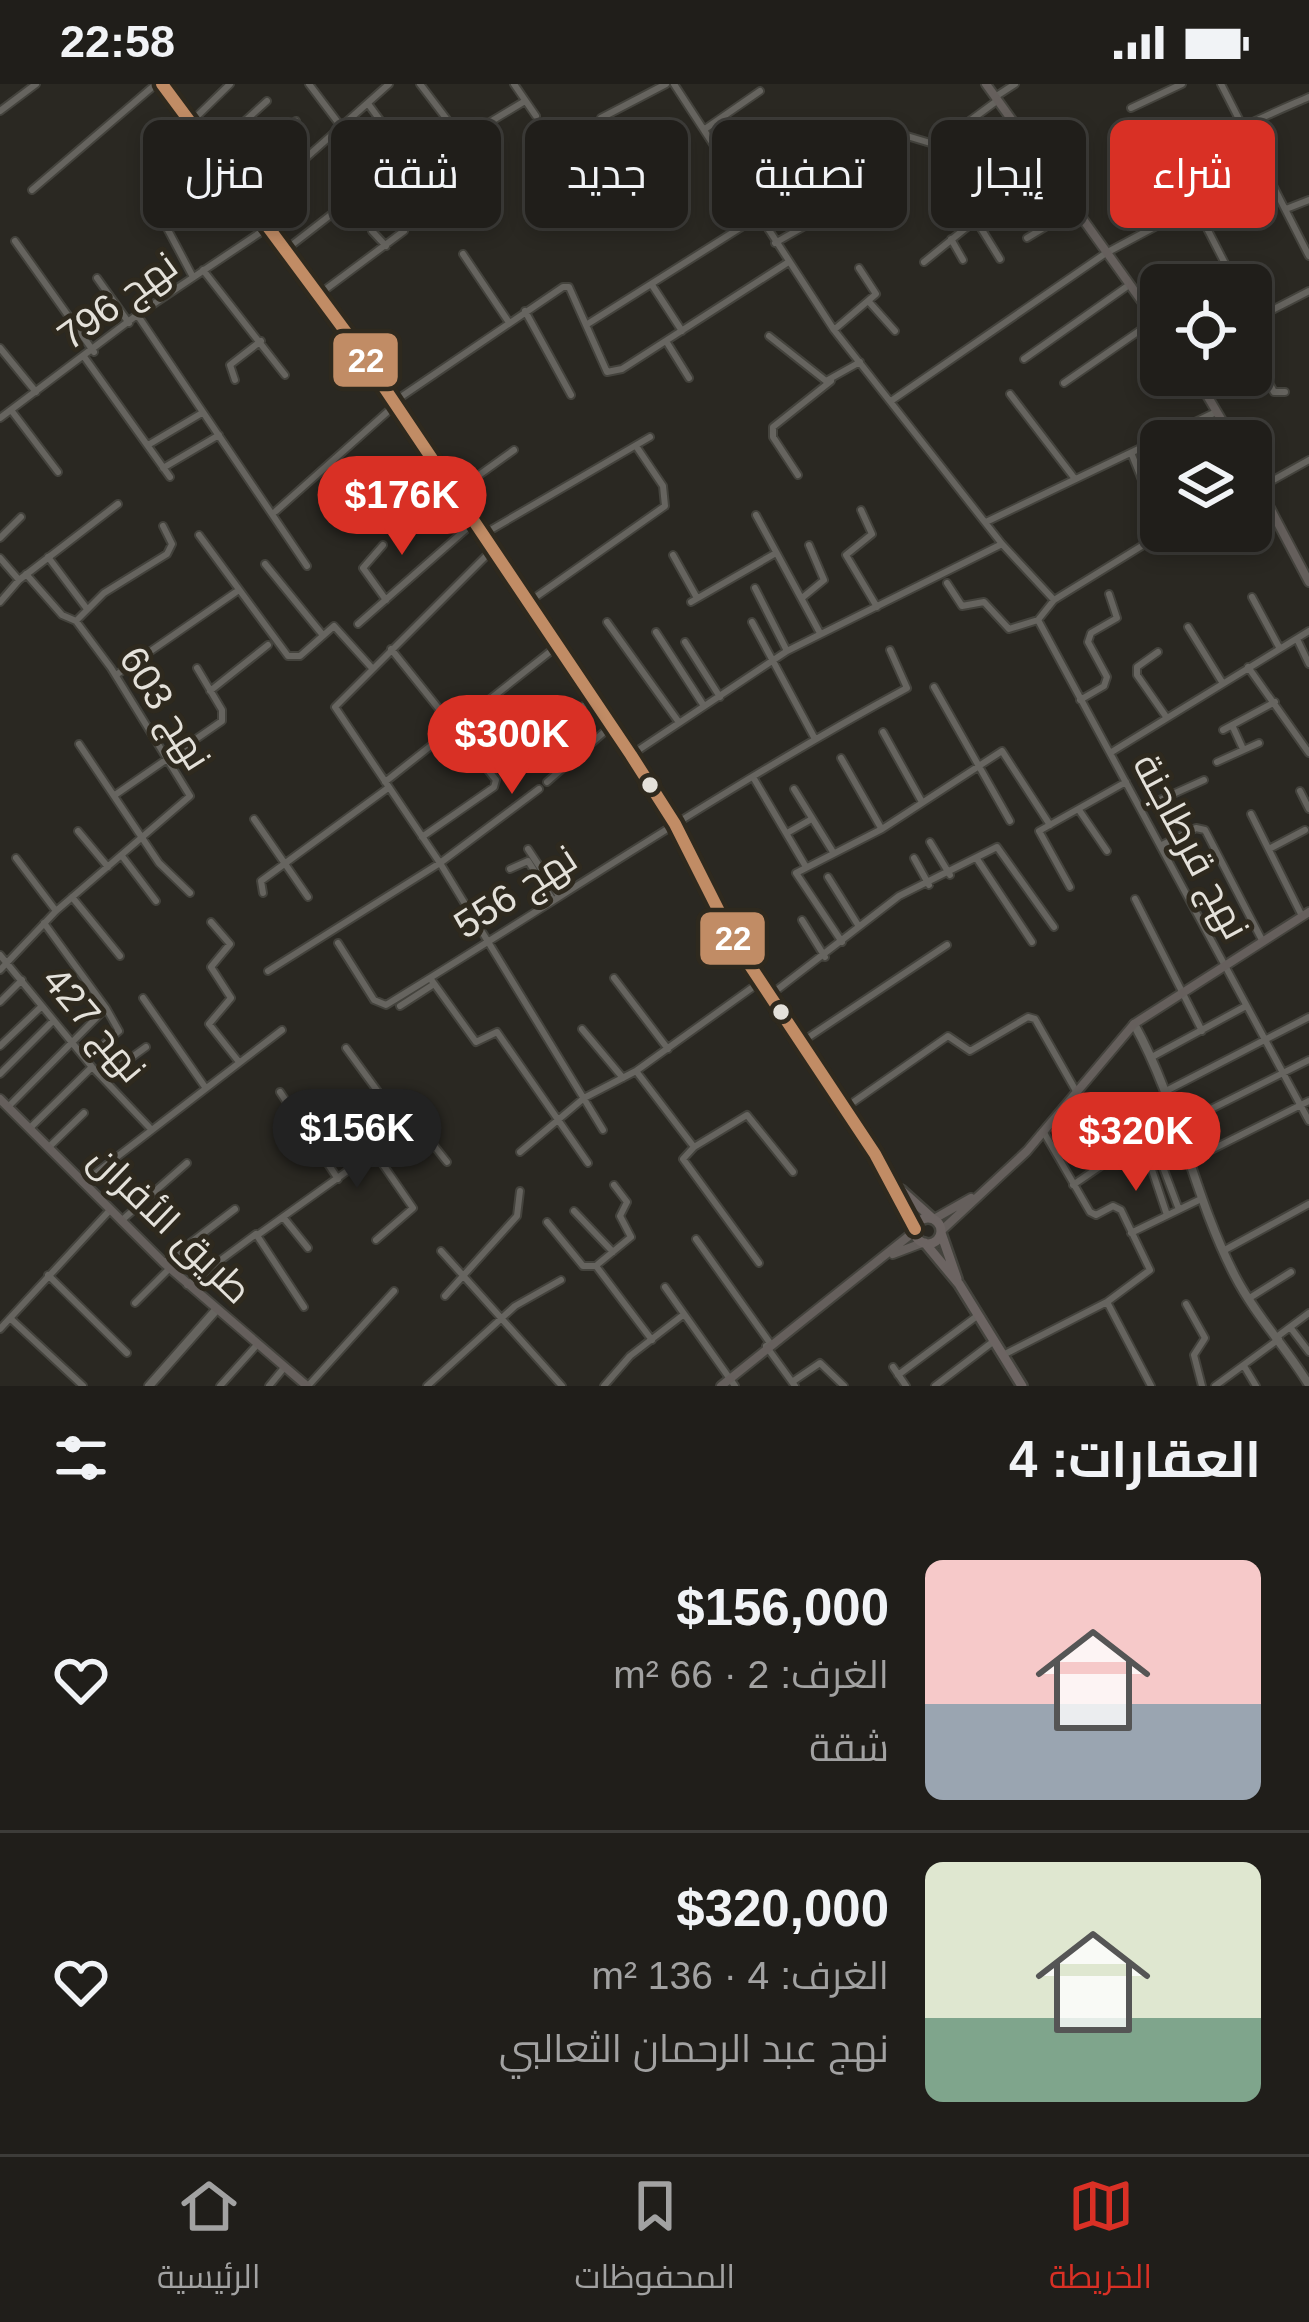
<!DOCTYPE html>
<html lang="ar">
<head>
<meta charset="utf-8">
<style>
  :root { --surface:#201e1a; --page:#282723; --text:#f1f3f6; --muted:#a2a2a2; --line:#3d3c39; --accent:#d93025 }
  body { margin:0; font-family:Arial,Cairo,sans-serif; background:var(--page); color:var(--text); direction:rtl; height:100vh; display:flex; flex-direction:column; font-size:45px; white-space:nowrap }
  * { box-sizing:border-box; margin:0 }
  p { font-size:39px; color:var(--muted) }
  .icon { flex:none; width:66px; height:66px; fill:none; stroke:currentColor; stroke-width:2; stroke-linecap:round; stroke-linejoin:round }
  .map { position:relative; height:1302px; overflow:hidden; direction:ltr }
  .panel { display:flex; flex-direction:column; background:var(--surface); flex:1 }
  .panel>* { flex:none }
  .top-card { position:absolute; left:36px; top:36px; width:1239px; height:108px; direction:rtl; display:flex; gap:24px }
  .fabs { position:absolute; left:1140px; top:180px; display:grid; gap:24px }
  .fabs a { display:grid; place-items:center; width:132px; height:132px; border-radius:18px; background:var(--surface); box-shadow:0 6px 18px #0003,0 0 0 3px var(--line); font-size:60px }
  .price { position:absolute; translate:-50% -102px; padding:0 27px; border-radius:42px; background:var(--accent); color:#fff; font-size:39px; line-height:78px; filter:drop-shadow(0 3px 6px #0008) }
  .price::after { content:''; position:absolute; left:50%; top:72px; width:36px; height:27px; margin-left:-18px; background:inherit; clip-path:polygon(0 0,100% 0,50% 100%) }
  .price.selected { background:#222; color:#fff }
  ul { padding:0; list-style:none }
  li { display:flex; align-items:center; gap:36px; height:300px; padding:0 48px }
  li+li { border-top:3px solid var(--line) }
  li span { display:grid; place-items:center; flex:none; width:336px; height:240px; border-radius:18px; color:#555 }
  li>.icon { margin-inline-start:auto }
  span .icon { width:144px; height:144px; fill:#fffc; stroke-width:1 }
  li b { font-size:51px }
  h2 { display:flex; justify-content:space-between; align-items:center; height:144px; padding:0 48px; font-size:51px }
  .pill { padding:0 42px; border-radius:18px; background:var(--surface); box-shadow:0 6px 18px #0003,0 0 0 3px var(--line); font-size:42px; line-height:108px }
  .pill.selected { background:var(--accent); color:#fff }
  .status { display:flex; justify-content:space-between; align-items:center; height:84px; padding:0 60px; background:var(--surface); direction:ltr }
  .status svg { height:33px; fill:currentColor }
  .dock { display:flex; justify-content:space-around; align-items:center; height:168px; border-top:3px solid var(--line); background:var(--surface); font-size:33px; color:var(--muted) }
  .dock a { display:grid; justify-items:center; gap:6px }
  .dock .selected { color:var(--accent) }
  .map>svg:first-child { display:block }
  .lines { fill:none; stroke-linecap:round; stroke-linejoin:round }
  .minor-casing { stroke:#44433d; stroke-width:10 }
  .tertiary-casing { stroke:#44433d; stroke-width:12 }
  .secondary-casing { stroke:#44433d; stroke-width:12 }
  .primary-casing { stroke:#44433d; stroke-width:14 }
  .minor { stroke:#66645f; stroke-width:6 }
  .tertiary { stroke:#66645f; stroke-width:8 }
  .secondary { stroke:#655f5c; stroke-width:8 }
  .primary { stroke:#6c6462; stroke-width:9 }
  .bus-1-casing { stroke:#2e291e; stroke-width:21 }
  .bus-1 { stroke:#c18c65; stroke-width:12 }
  .bus-dot { fill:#e4e1da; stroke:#2e291e; stroke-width:4.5 }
  .labels { text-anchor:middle; stroke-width:10; stroke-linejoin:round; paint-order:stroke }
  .street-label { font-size:39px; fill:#e4e1da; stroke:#2e291e }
  .line-badge { stroke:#2e291e; stroke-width:4.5 }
  .badge-label { font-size:33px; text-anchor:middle; font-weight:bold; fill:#fff }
</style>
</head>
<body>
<div class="status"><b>22:58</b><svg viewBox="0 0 49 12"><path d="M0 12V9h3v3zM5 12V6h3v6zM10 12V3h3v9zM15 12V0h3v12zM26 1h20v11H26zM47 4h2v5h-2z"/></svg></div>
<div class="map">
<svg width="1309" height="1302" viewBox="0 0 1309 1302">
  <rect width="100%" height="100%" fill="#2a2822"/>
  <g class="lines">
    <g class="minor-casing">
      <path id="minor" d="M309 0 343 45
        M420 0 458 50H470L525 17
        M514 0 536 32
        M674 0 834 246 1002 460 1054 516
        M1221 0 1309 172
        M995 13 1015 0
        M369 21 407 73
        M1131 24 1182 0
        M0 27 36 0
        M601 34 666 0
        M190 39 230 0
        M877 43 937 61 998 16
        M705 45 760 7
        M338 51 363 81
        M212 67 267 17
        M227 90 296 37
        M32 106 156 0
        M967 110 1028 58
        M253 121 389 0
        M1195 121 1236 201
        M1188 124 1173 96C1179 66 1280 26 1309 13
        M1286 125 1309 116
        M974 133 1000 175
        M195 136 238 106
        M168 146 193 193
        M372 147 386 162
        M1027 154 1075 125
        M951 155 963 176
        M15 157 94 268
        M775 159 831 127
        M284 167 346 119
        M463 170 508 237
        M924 178 1046 79
        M203 186 285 291
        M97 194 129 239
        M652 201 682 247
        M318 211 404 147
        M870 219 895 247
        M525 227 571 311
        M138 232 307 482
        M1251 237 1309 207
        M586 241 759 132
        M835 245 876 210 859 184
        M769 252 826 297 860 278
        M666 257 689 294
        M0 264 36 308
        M1251 265 1274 308H1285
        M85 274 170 393
        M1024 275 1129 201
        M235 296 230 281 261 257
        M1064 299 1155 236
        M1010 310 1075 395
        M395 317 563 203H569L607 288 622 285 787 179
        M891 317 1106 169 1265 84
        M11 326 58 388
        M0 334 137 231 267 144
        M148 361 202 329
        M1132 371 1144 401
        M163 384 219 351
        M798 391 773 353V343L831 297
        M1259 404 1309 376
        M454 409 514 366
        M861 426 872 450 846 471 877 523
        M276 427 394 322
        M756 431 820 549
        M986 438 1216 328
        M1166 447 1054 516 1038 536 1309 1037
        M199 451 288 572H300L334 542 371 583
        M482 451 650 353
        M0 454 21 433
        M383 461 363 484 386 516
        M491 467 335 623 440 779 603 1046
        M673 471 697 514
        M48 473 87 525
        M0 474 19 496
        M265 480 322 550
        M947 499 962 522 984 518 1009 545 1038 536
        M755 504 787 567
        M1252 513 1279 563
        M802 514 824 496 809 461
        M530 517 665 422 663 402 636 362
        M0 518 19 496 118 420
        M691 518 776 469
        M76 537 104 509 167 470 172 460 163 442
        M607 538 678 637
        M752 538 815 655
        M358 540 472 440
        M1188 543 1222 598
        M656 548 704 622
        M1297 555 1309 580
        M685 558 720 613
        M391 565 496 696 494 703 422 753
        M1158 568 1137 583V591L1167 634
        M1248 583 1309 669
        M116 591 236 508
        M934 603 1010 737
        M210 607 268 561
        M1080 616 1104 602 1107 593 1088 558 1091 549 1117 534 1109 510
        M1232 641 1243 665
        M1223 646 1275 618
        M883 648 922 718
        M79 660 159 779 190 809
        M1110 669 1309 547
        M520 670 593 615
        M631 671 787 567 1002 460
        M841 674 881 744
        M1217 678 1259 659
        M753 693 806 783
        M385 698 556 563
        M547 698 611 642
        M794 705 833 768
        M1300 707 1309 725
        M115 711 222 637V626L197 584
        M1142 724 1204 696
        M1079 726 1107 767
        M1251 730 1302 832
        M254 735 308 813
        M78 747 108 783
        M787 749 810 736
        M930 758 950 791
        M1162 761 1196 744 1205 746 1263 858
        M528 765 557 809
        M1269 765 1305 746
        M122 772 156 817
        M16 774 56 827
        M914 774 929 801
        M977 775 1032 858
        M510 785 528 777 551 813
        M828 793 858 841
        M1070 803 1039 747 1126 698
        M263 809 261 797 388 704
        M72 813 120 872
        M1135 815 1202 947
        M802 836 825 873
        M211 838 230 860 211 883 231 914 209 940 239 978
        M842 858 796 789 882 745 1002 667 1050 741
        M338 859 374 916 386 921C560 815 728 701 907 604L890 566
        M0 871 92 983 149 1043
        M0 886 56 827 190 712 111 584 76 537 62 531 26 490
        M268 887 440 779 539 705
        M430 894 476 958 497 948 588 1079
        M614 894 668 965
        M769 912 899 812 997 763 1054 843
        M143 914 205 1003
        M0 918 22 896
        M400 922 431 902
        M582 945 623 994
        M800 959 947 861
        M0 962 42 922
        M346 964 406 1046
        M1152 973 1246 922
        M86 975 119 947 106 924
        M636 987 694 1063 747 1031 793 1088
        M0 990 53 937
        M103 994 146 963
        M1168 1006 1309 933
        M280 1008 338 1095
        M8 1023 106 924 44 839
        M845 1024 948 952 970 967 1028 933 1035 935 1076 1007
        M416 1039 447 1078
        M1181 1040 1309 976
        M30 1044 92 983
        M49 1063 84 1029
        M694 1063 683 1075 759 1179
        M520 1068 584 1014 636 987 760 898
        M375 1069 413 1124 376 1156
        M1158 1070 1178 1123
        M1191 1076 1309 1017
        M83 1099 282 946
        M1073 1101 1111 1075
        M574 1127 613 1168
        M1167 1131 1149 1077 1187 1056
        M283 1133 308 1164
        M121 1137 187 1079
        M547 1138 583 1182H596L652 1256
        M1131 1149 1201 1115
        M259 1150 430 1028
        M696 1155 770 1259
        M441 1167 562 1302
        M1223 1167 1309 1120
        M164 1179 235 1125
        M598 1180 631 1153 620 1132 627 1118 614 1101
        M48 1191 127 1269
        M187 1201 256 1150 304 1223
        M665 1203 735 1302
        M445 1212 517 1132 520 1107
        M1248 1215 1291 1188
        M1107 1218 1151 1302
        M135 1219 170 1184
        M1186 1220 1205 1254 1194 1271 1202 1302
        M11 1235 83 1302
        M1290 1243 1309 1268
        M0 1245 110 1126
        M1278 1252 1309 1229
        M766 1262 795 1302
        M1003 1271 1107 1218 1150 1186 1121 1126 1113 1122 1096 1131 1090 1128 1043 1047
        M1244 1282 1256 1302
        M893 1283 906 1302
        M898 1291 977 1232
        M792 1298 820 1279 844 1302
        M220 1302 255 1263
        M269 1302 283 1285
        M308 1302 394 1207
        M427 1302 515 1222 561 1196
        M604 1302 630 1272 683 1231
        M935 1302 994 1257
        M1215 1302 1279 1255"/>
    </g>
    <g class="tertiary-casing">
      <path id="tertiary" d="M1134 940C1179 1021 1193 1111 1235 1192 1255 1231 1286 1263 1309 1301
        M149 1302 216 1226"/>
    </g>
    <g class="secondary-casing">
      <path id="secondary" d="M986 0 1161 244
        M1195 291 1234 357
        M1251 388 1309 498
        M0 1015 164 1179 307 1302
        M934 1135 971 1114
        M941 1147 1027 1067 1134 940 1309 828
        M893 1170 922 1159
        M721 1302 915 1147"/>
    </g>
    <g class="primary-casing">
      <path id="primary" d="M162 0 357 263 631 671 675 740 735 859 875 1070 915 1145
        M901 1106 932 1134
        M915 1147a13 13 0 1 1 26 0a13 13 0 1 1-26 0Z
        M941 1149 957 1195
        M925 1159 959 1200 1022 1302"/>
    </g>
    <use href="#minor" class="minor"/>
    <use href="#tertiary" class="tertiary"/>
    <use href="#secondary" class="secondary"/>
    <use href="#primary" class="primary"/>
    <g class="bus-1-casing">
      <path id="bus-1" d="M162 0 357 263 631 671 675 740 735 859 875 1070 915 1145"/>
    </g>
    <use href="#bus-1" class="bus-1"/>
  </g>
  <g class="bus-dot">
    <circle cx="650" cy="701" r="10"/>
    <circle cx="781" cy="928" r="10"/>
  </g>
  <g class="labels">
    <g class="street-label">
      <text transform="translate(117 216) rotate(-36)" y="14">نهج 796</text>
      <text transform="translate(166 624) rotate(58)" y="14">نهج 603</text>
      <text transform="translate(1192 762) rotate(62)" y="14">نهج قرطاجنة</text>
      <text transform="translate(515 807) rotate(-33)" y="14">نهج 556</text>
      <text transform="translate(95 940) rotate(50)" y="14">نهج 427</text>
      <text transform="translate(171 1140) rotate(44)" y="14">طريق الأفران</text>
    </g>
  </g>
  <g class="line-badge">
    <rect x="331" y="247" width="69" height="58" rx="12" fill="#c18c65"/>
    <rect x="698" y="826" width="69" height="57" rx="12" fill="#c18c65"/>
  </g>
  <g class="badge-label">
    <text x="366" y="288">22</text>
    <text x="733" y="866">22</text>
  </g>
</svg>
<div class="fabs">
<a><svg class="icon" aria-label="locate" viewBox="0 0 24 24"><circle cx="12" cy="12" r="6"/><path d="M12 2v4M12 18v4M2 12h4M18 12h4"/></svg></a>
<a><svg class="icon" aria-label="layers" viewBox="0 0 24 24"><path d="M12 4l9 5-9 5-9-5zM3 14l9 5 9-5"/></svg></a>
</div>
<b class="price" style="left:402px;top:474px">$176K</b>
<b class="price" style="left:512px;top:713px">$300K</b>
<b class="price selected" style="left:357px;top:1107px">$156K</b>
<b class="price" style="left:1136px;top:1110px">$320K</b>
<div class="top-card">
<a class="pill selected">شراء</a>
<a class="pill">إيجار</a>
<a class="pill">تصفية</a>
<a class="pill">جديد</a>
<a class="pill">شقة</a>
<a class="pill">منزل</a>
</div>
</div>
<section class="panel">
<h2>العقارات: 4<svg class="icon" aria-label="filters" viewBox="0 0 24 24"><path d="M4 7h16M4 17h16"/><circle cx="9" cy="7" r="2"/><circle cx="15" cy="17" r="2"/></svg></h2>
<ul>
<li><span style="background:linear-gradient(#f6c9c9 60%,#9aa5b1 0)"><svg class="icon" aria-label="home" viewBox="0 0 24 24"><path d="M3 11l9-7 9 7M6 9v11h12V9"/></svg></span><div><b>$156,000</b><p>الغرف: 2 · 66 m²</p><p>شقة</p></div><svg class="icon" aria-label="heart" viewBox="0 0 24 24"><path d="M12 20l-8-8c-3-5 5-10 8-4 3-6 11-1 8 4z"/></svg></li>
<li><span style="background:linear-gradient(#dfe7d0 65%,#7fa58c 0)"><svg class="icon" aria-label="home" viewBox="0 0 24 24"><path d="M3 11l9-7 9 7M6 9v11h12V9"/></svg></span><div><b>$320,000</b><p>الغرف: 4 · 136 m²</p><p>نهج عبد الرحمان الثعالبي</p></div><svg class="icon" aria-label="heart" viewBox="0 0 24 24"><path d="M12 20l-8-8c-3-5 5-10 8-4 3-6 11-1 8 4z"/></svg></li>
</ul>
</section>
<nav class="dock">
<a class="selected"><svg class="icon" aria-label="map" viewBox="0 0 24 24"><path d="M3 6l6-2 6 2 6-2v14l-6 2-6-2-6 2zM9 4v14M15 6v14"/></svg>الخريطة</a>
<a><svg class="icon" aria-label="saved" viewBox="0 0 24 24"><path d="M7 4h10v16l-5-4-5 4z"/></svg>المحفوظات</a>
<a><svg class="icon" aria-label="home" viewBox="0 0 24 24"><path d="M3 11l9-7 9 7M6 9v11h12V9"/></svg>الرئيسية</a>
</nav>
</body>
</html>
